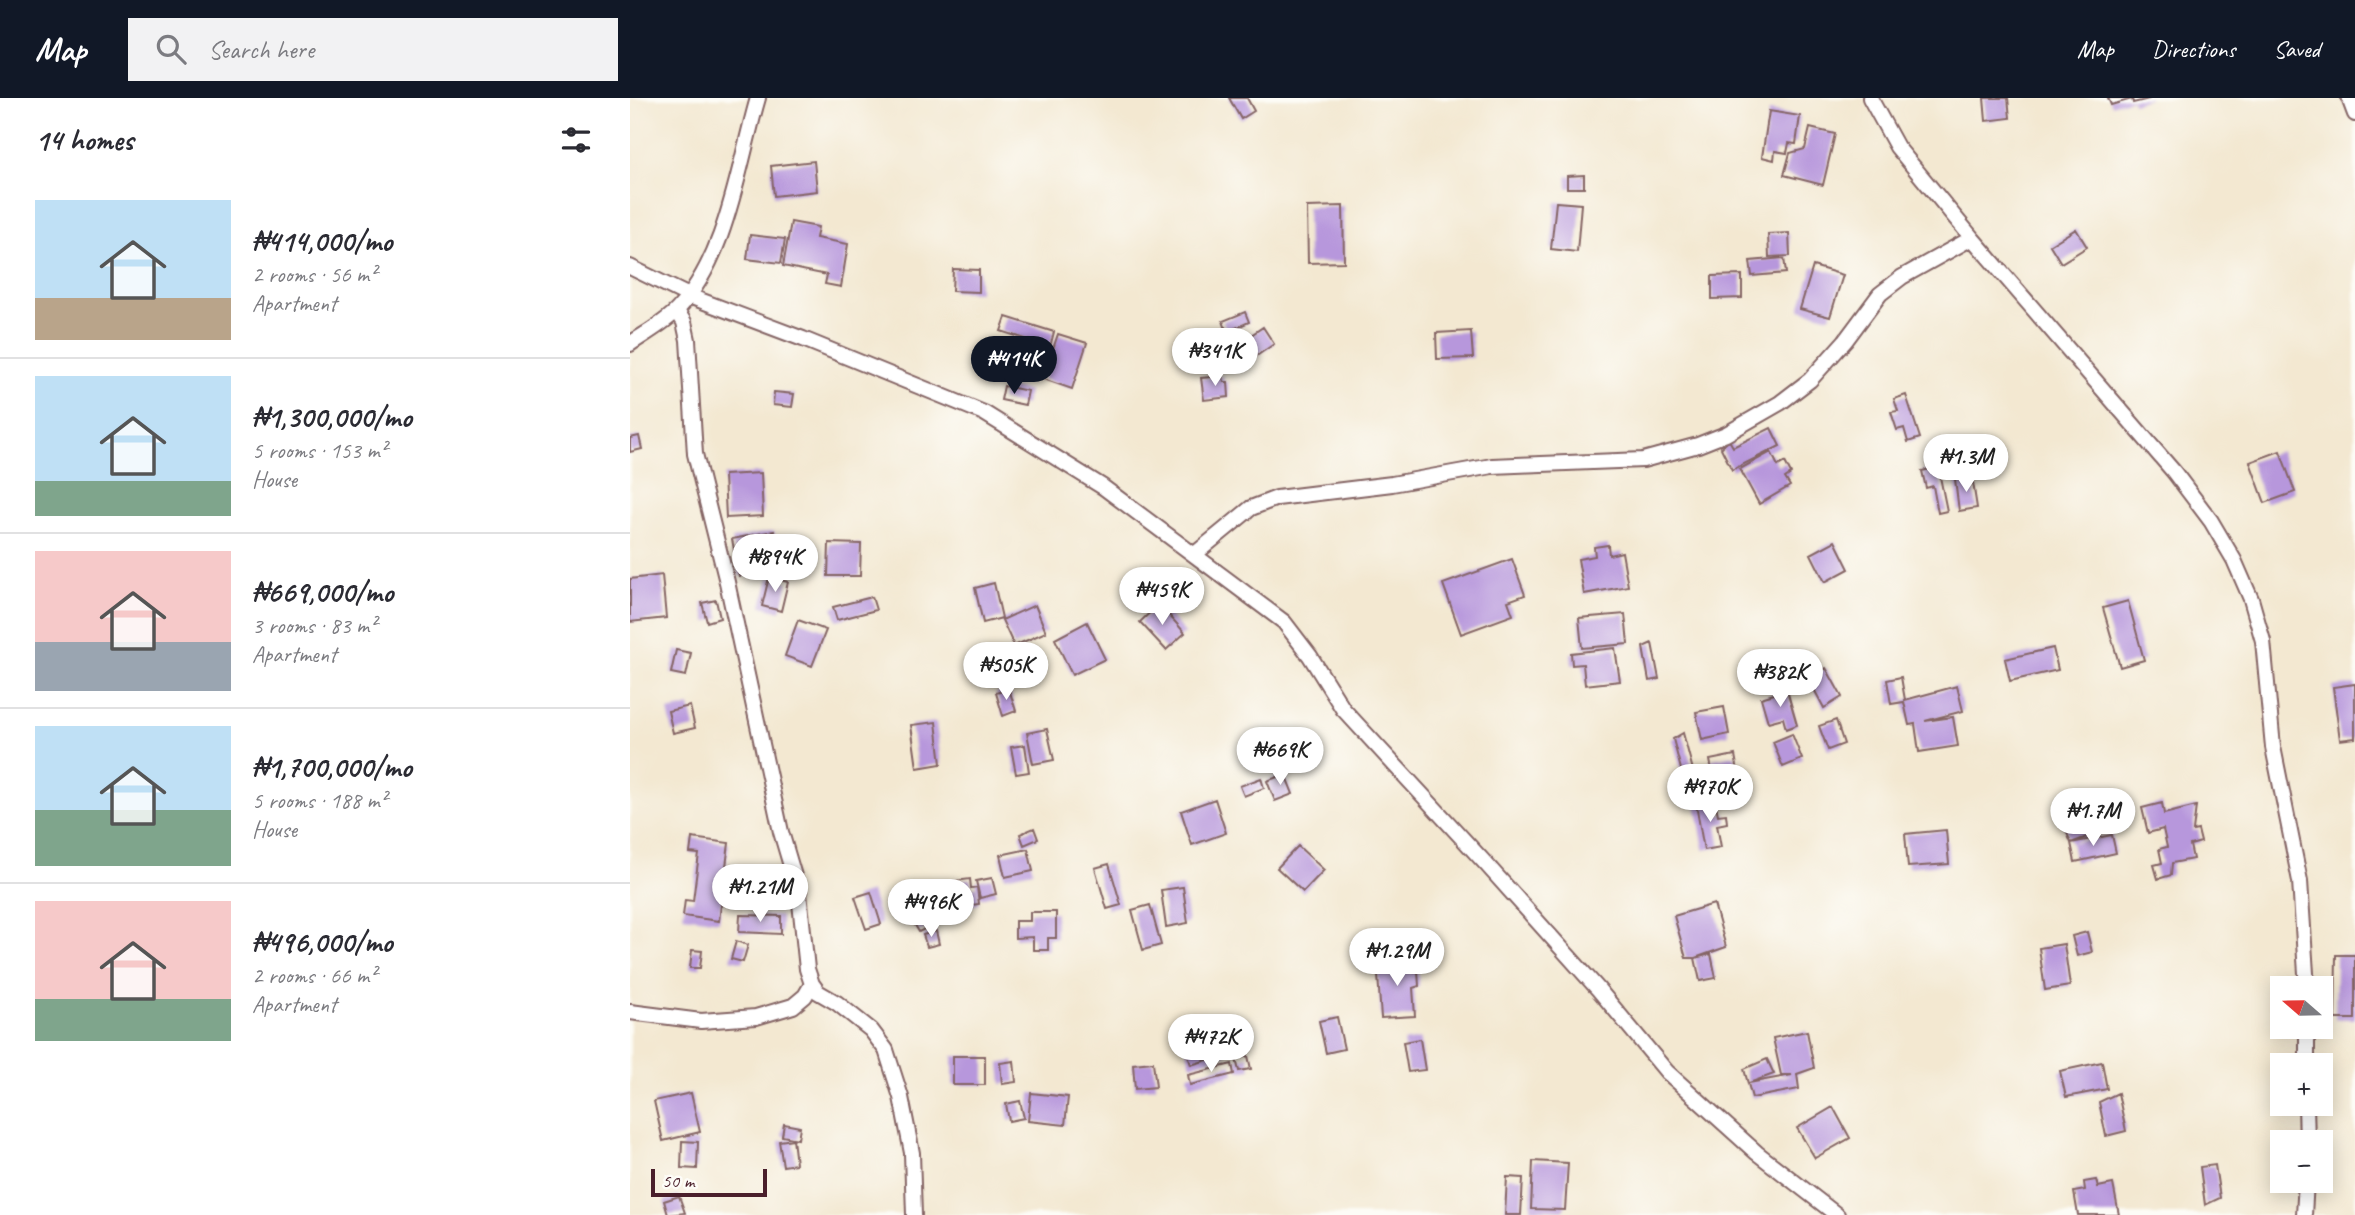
<!DOCTYPE html>
<html lang="en">
<head>
<meta charset="utf-8">
<style>
  :root { --surface:#fff; --page:#f2f2f3; --text:#2b2b33; --muted:#7c7c81; --line:#e1e1e2; --accent:#111827 }
  body { margin:0; font-family:Caveat,sans-serif; background:var(--page); color:var(--text); height:100vh; display:flex; flex-direction:column; font-size:26px; white-space:nowrap }
  * { box-sizing:border-box; margin:0 }
  p { font-size:23px; color:var(--muted) }
  .icon { flex:none; width:38px; height:38px; fill:none; stroke:currentColor; stroke-width:2; stroke-linecap:round; stroke-linejoin:round }
  .map { position:relative; flex:1; overflow:hidden }
  .drawer { display:flex; flex-direction:column; background:var(--surface); width:630px }
  .drawer>* { flex:none }
  .needle { width:46px; rotate:290deg }
  .buttons { position:absolute; left:1640px; top:878px; display:grid; gap:14px }
  .buttons a { display:grid; place-items:center; width:63px; height:63px; border-radius:0px; background:var(--surface); box-shadow:0 4px 18px #0003; font-size:35px }
  .scale { position:absolute; left:21px; bottom:18px; width:116px; box-sizing:border-box; padding-left:7px; border:4px solid #4a1f2b; border-top:0; font-size:19px; line-height:24px; white-space:nowrap; color:#4a1f2b; -webkit-text-stroke:5px #fdfcf7; paint-order:stroke }
  .price { position:absolute; translate:-50% -60px; padding:0 16px; border-radius:24px; background:#fff; color:#222; font-size:23px; line-height:46px; filter:drop-shadow(0 2px 4px #0008) }
  .price::after { content:''; position:absolute; left:50%; top:42px; width:21px; height:16px; margin-left:-10px; background:inherit; clip-path:polygon(0 0,100% 0,50% 100%) }
  .price.current { background:var(--accent); color:#fff }
  ul { padding:0; list-style:none }
  li { display:flex; align-items:center; gap:21px; height:175px; padding:0 35px }
  li+li { border-top:2px solid var(--line) }
  li span { display:grid; place-items:center; flex:none; width:196px; height:140px; border-radius:0px; color:#555 }
  li>.icon { margin-inline-start:auto }
  span .icon { width:84px; height:84px; fill:#fffc; stroke-width:1 }
  li b { font-size:30px }
  h2 { display:flex; justify-content:space-between; align-items:center; height:84px; padding:0 35px; font-size:30px }
  header { display:flex; align-items:center; gap:42px; box-sizing:border-box; height:98px; padding:0 35px; background:var(--accent); color:#fff }
  header strong { font-size:33px }
  nav { display:flex; gap:38px; margin-inline-start:auto; font-size:24px }
  .search { width:490px; height:63px; background:var(--page); display:flex; align-items:center; gap:18px; box-sizing:border-box; padding:0 24px; border-radius:0px; color:var(--muted); font-size:26px }
  main { display:flex; flex:1; min-height:0 }
  .map>svg:first-child { display:block }
  .building { fill:#b797dc }
  .lines { fill:none; stroke-linecap:round; stroke-linejoin:round }
  .minor-casing { stroke:#856565; stroke-width:18 }
  .minor { stroke:#fff; stroke-width:14 }
</style>
</head>
<body>
<header>
<strong>Map</strong>
<div class="search"><svg class="icon" aria-label="search" viewBox="0 0 24 24"><circle cx="10" cy="10" r="6"/><path d="M15 15l6 6"/></svg>Search here</div>
<nav><a>Map</a><a>Directions</a><a>Saved</a></nav>
</header>
<main>
<section class="drawer">
<h2>14 homes<svg class="icon" aria-label="filters" viewBox="0 0 24 24"><path d="M4 7h16M4 17h16"/><circle cx="9" cy="7" r="2"/><circle cx="15" cy="17" r="2"/></svg></h2>
<ul>
<li><span style="background:linear-gradient(#bfe0f5 70%,#b9a48a 0)"><svg class="icon" aria-label="home" viewBox="0 0 24 24"><path d="M3 11l9-7 9 7M6 9v11h12V9"/></svg></span><div><b>₦414,000/mo</b><p>2 rooms · 56 m²</p><p>Apartment</p></div></li>
<li><span style="background:linear-gradient(#bfe0f5 75%,#7fa58c 0)"><svg class="icon" aria-label="home" viewBox="0 0 24 24"><path d="M3 11l9-7 9 7M6 9v11h12V9"/></svg></span><div><b>₦1,300,000/mo</b><p>5 rooms · 153 m²</p><p>House</p></div></li>
<li><span style="background:linear-gradient(#f6c9c9 65%,#9aa5b1 0)"><svg class="icon" aria-label="home" viewBox="0 0 24 24"><path d="M3 11l9-7 9 7M6 9v11h12V9"/></svg></span><div><b>₦669,000/mo</b><p>3 rooms · 83 m²</p><p>Apartment</p></div></li>
<li><span style="background:linear-gradient(#bfe0f5 60%,#7fa58c 0)"><svg class="icon" aria-label="home" viewBox="0 0 24 24"><path d="M3 11l9-7 9 7M6 9v11h12V9"/></svg></span><div><b>₦1,700,000/mo</b><p>5 rooms · 188 m²</p><p>House</p></div></li>
<li><span style="background:linear-gradient(#f6c9c9 70%,#7fa58c 0)"><svg class="icon" aria-label="home" viewBox="0 0 24 24"><path d="M3 11l9-7 9 7M6 9v11h12V9"/></svg></span><div><b>₦496,000/mo</b><p>2 rooms · 66 m²</p><p>Apartment</p></div></li>
</ul>
</section>
<div class="map">
<svg width="1725" height="1117" viewBox="0 0 1725 1117">
  <rect width="100%" height="100%" fill="#fdfcf7"/>
  <filter id="ink" filterUnits="userSpaceOnUse"><feTurbulence type="fractalNoise" baseFrequency=".0143" numOctaves="2"/><feDisplacementMap in="SourceGraphic" scale="14" xChannelSelector="R" yChannelSelector="G"/><feConvolveMatrix kernelMatrix="1 2 1 2 8 2 1 2 1" color-interpolation-filters="sRGB"/></filter>
  <filter id="wash" filterUnits="userSpaceOnUse"><feTurbulence type="fractalNoise" baseFrequency=".00686" numOctaves="4" result="noise"/><feDisplacementMap in="SourceGraphic" scale="28" xChannelSelector="R" yChannelSelector="G"/><feGaussianBlur stdDeviation="1.57" result="paint"/><feColorMatrix in="noise" values="0 0 0 0 0 0 0 0 0 0 0 0 0 0 0 0 0 1.4 0 .05"/><feComposite in="paint" operator="in"/></filter>
  <g filter="url(#wash)">
    <rect width="100%" height="100%" fill="#f3e8d1"/>
    <g id="blocks">
      <path class="building" d="M599 0H617L624 13 611 21Z
        M1354 0H1378L1380 20 1356 23Z
        M1478 0H1519V1L1503 5 1502 1 1481 7Z
        M1139 13 1170 18 1166 46 1159 45 1157 55 1145 53 1144 62 1132 59Z
        M1180 30 1205 36 1193 87 1154 77 1160 55 1175 51Z
        M184 63 187 93 144 98 141 68Z
        M954 77V90H937V78Z
        M926 104 951 106 947 154 921 151Z
        M713 108 714 164 678 165 677 109Z
        M161 124 188 129 186 140 218 146 211 189 195 186 197 177 153 168Z
        M1446 131 1457 149 1431 165 1420 147Z
        M1159 135 1160 158 1139 159 1138 136Z
        M120 137 155 141 151 165 117 161Z
        M1154 160 1156 175 1122 178 1120 163Z
        M1183 168 1213 177 1200 219 1170 211Z
        M323 171 349 172V194L322 193Z
        M1112 177V200L1082 201V178Z
        M615 214 619 224 597 234 593 223Z
        M376 219 424 234 420 249 371 233Z
        M633 229 644 246 613 267 602 250Z
        M841 233 843 260 807 261 806 235Z
        M428 236 457 245 442 291 413 281Z
        M593 278 594 284H598L599 299 574 302 571 280Z
        M374 288 398 293 395 307 371 302Z
        M144 294 164 296 162 309 143 307Z
        M1276 297 1290 340 1278 344 1274 330 1267 332 1261 314 1268 313 1264 301Z
        M1141 330 1150 348 1102 372 1091 350 1099 342 1103 349Z
        M9 338 12 351 0 354V340Z
        M1650 353 1665 394 1635 405 1620 364Z
        M1141 354 1148 368 1155 364 1161 376 1155 380 1160 388 1129 406 1110 371Z
        M1308 369 1317 413 1308 415 1303 388 1296 390 1292 373Z
        M131 375 133 418 96 420 94 377Z
        M1342 378 1347 410 1329 413 1325 381Z
        M144 433 151 471 109 478 102 441Z
        M1205 443 1219 471 1195 484 1181 456Z
        M199 445 231 446 230 478H198Z
        M978 447 979 457 992 454 998 488 954 496 948 461 965 458 964 449Z
        M882 461 895 497 878 503 883 517 831 536 813 486Z
        M32 477 36 520 0 524V481Z
        M139 479 158 484 151 513 132 508Z
        M364 485 372 520 353 525 345 490Z
        M242 499 246 512 207 522 203 509Z
        M86 502 90 520 77 524 72 505Z
        M1498 503 1514 562 1490 569 1473 510Z
        M529 506 555 535 536 552 510 524Z
        M405 507 416 534 384 548 372 522Z
        M995 516 998 546 952 550 949 520Z
        M168 522 196 532 182 568 155 558Z
        M457 524 475 561 442 577 425 541Z
        M1022 545 1029 581 1019 583 1013 549Z
        M985 550 990 583 955 587 953 566 942 567 941 555Z
        M1423 550 1428 572 1380 583 1375 561Z
        M46 552 61 555 56 578 41 575Z
        M1196 570 1212 599 1194 610 1178 580Z
        M1271 579 1275 602 1327 588 1333 613 1295 623 1323 619 1328 648 1289 654 1285 626 1279 627 1274 604 1261 606 1257 582Z
        M1725 586V640L1710 642 1703 589Z
        M379 591 386 613 373 618 366 595Z
        M1157 592 1167 627 1156 631 1153 620 1138 624 1131 600Z
        M60 608 65 630 43 635 38 613Z
        M1094 609 1099 636 1072 642 1066 614Z
        M1206 622 1214 646 1198 652 1189 628Z
        M306 624 311 666 287 670 281 627Z
        M417 631 424 662 403 666 397 635Z
        M1053 635 1064 676 1053 679 1043 641Z
        M1162 636 1172 661 1153 669 1143 644Z
        M395 647 399 674 386 676 381 649Z
        M1105 657 1111 690 1086 695 1080 662Z
        M655 676 663 696 645 703 637 683Z
        M631 680 634 690 614 698 610 688Z
        M585 701 596 735 562 747 551 713Z
        M1467 701 1478 731 1441 745 1429 715Z
        M1085 702 1088 717 1096 716 1097 725 1087 727 1091 749 1074 752 1066 706Z
        M1532 705 1534 716 1566 708 1563 733 1568 732 1571 744 1560 747 1563 761 1542 765 1541 777 1528 781 1524 767 1532 765 1529 751 1537 749 1533 731 1518 735 1512 710Z
        M404 730 408 741 394 747 390 736Z
        M1316 732 1319 766 1278 769 1275 736Z
        M1482 737 1486 755 1445 764 1441 745Z
        M62 740 99 745 89 823 53 818 55 802 63 803 69 756 60 755Z
        M668 748 694 772 673 794 647 770Z
        M398 751 403 773 375 779 370 757Z
        M479 766 491 807 477 811 465 770Z
        M362 780 366 796 350 800 346 783Z
        M340 781 341 790 347 789 349 806 320 810 317 784Z
        M315 785 317 809 302 811 300 786Z
        M553 789 558 825 536 829 531 792Z
        M241 794 251 826 236 831 225 799Z
        M1084 806 1096 849 1065 860H1056L1044 818Z
        M520 807 531 847 513 852 502 812Z
        M400 814H426V840H418V852H403V839L385 840V823H400Z
        M110 817 151 818V836L109 834Z
        M300 818 304 826 289 834 285 827Z
        M306 833 309 846 297 849 293 837Z
        M1457 834 1462 854 1447 858 1442 838Z
        M106 843 118 847 113 864 101 861Z
        M1434 846 1440 888 1415 892 1409 850Z
        M62 852 72 853 70 870H60Z
        M1081 856 1086 880 1070 883 1065 860Z
        M1706 857H1725V921H1705Z
        M780 861 781 874 788 873 789 888 783 890 785 918 751 920 747 863Z
        M707 919 714 951 696 955 689 923Z
        M611 921 616 944 606 946 600 924Z
        M588 926 597 956 561 967 552 937Z
        M1177 933 1184 970 1167 976 1169 991 1122 1000 1114 971 1137 961 1144 976 1119 985 1162 977H1151L1143 940Z
        M790 941 795 972 778 974 773 944Z
        M323 958H355V987H323Z
        M618 958 621 971 609 973 606 961Z
        M384 963 386 984 372 986 370 965Z
        M523 964 526 989 505 991 503 966Z
        M1472 964 1477 991 1436 999 1430 973Z
        M602 966 604 976 560 987 558 977Z
        M61 995 70 1034 33 1043 24 1003Z
        M401 995 438 999 435 1027 398 1023Z
        M1488 995 1496 1033 1476 1038 1469 1004Z
        M390 1003 394 1020 379 1023 376 1006Z
        M1203 1009 1220 1040 1185 1060 1167 1030Z
        M154 1026 170 1029 168 1041 152 1038Z
        M163 1041 166 1066 153 1068 149 1043Z
        M52 1043 68 1044 67 1071 51 1070Z
        M903 1063 938 1065 935 1112 901 1111Z
        M1585 1067 1590 1100 1575 1107 1570 1069Z
        M877 1079 893 1080 891 1117H875Z
        M1466 1082 1468 1089 1483 1086 1489 1117H1448L1444 1094 1455 1092 1454 1084Z
        M49 1098 55 1115 38 1117 34 1103Z"/>
    </g>
  </g>
  <g filter="url(#ink)">
    <use href="#blocks" fill-opacity="0" stroke="#856565" stroke-width="2"/>
    <g class="lines">
      <g class="minor-casing">
        <path id="minor" d="M1240 0 1267 49 1342 140 1544 374 1581 423 1604 462 1621 501 1633 543 1643 649 1670 783 1677 891
          M1719 0 1725 16
          M0 169 59 198 173 241 354 315 473 389 654 524 680 558 713 611 857 767 968 891 1037 974 1127 1055 1207 1117
          M47 213 54 224 58 242 65 356 97 484 151 734 169 795 177 871 182 886 188 894 207 905 241 932 256 952 271 999 282 1055 284 1117
          M0 246C16 235 35 225 48 211 98 157 108 68 128 0
          M565 456 621 410 647 400 762 386 862 368 1013 362 1068 347 1096 336 1150 305 1180 282 1215 243 1250 196 1272 179 1342 140
          M0 914 71 923 126 919 163 908 175 898 182 886
          M1677 968V929
          M1676 1006 1677 1045
          M1674 1117 1676 1083"/>
      </g>
      <use href="#minor" class="minor"/>
    </g>
  </g>
</svg>
<div class="buttons">
<a><svg class="needle" viewBox="-14 -14 28 28"><path d="M0-13l5 13h-10z" fill="#e53935"/><path d="M0 13l5-13h-10z" fill="#7c7c81"/></svg></a>
<a>+</a>
<a>−</a>
</div>
<div class="scale">50 m</div>
<b class="price" style="left:585px;top:290px">₦341K</b>
<b class="price current" style="left:384px;top:298px">₦414K</b>
<b class="price" style="left:1336px;top:396px">₦1.3M</b>
<b class="price" style="left:145px;top:496px">₦894K</b>
<b class="price" style="left:532px;top:529px">₦459K</b>
<b class="price" style="left:376px;top:604px">₦505K</b>
<b class="price" style="left:1150px;top:611px">₦382K</b>
<b class="price" style="left:650px;top:689px">₦669K</b>
<b class="price" style="left:1080px;top:726px">₦970K</b>
<b class="price" style="left:1463px;top:750px">₦1.7M</b>
<b class="price" style="left:130px;top:826px">₦1.21M</b>
<b class="price" style="left:301px;top:841px">₦496K</b>
<b class="price" style="left:767px;top:890px">₦1.29M</b>
<b class="price" style="left:581px;top:976px">₦472K</b>
</div>
</main>
</body>
</html>
